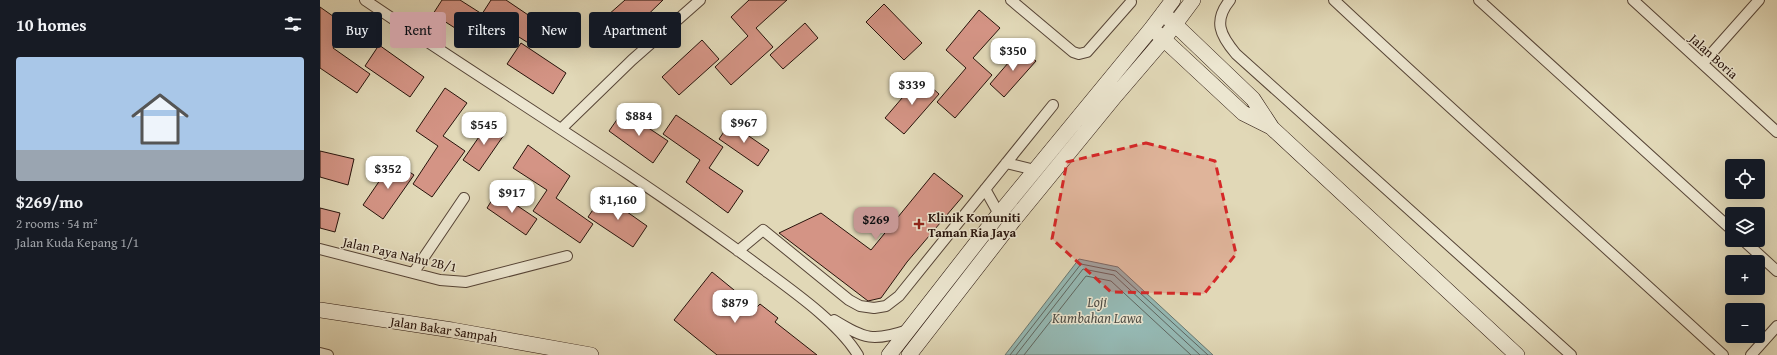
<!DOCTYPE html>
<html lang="en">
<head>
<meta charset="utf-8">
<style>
  :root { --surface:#171b24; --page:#242831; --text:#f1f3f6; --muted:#9ea1a6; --line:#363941; --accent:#c59692 }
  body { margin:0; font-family:"Gentium Book Plus",serif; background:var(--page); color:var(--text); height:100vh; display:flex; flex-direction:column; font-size:15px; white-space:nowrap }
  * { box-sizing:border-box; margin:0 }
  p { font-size:13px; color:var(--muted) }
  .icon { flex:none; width:22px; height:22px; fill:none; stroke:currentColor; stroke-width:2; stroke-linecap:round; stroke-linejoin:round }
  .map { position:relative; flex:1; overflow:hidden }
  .details { display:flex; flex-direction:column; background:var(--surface); width:320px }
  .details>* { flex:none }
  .guide { position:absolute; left:12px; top:12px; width:380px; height:36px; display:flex; gap:8px }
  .fabs { position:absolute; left:1405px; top:159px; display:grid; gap:8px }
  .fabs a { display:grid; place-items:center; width:40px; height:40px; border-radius:4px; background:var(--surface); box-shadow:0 4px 16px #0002; font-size:20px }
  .price { position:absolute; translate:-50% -34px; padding:0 9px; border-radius:8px; background:#fff; color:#222; font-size:13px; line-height:26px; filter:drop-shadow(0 1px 2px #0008) }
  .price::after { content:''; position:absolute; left:50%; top:24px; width:12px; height:9px; margin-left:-6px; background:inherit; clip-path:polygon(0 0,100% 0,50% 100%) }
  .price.on { background:var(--accent); color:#111 }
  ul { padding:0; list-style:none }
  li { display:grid; align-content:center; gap:8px; height:212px; padding:0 16px }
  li+li { border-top:1px solid var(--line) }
  li span { display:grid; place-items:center; height:124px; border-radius:4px; color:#555 }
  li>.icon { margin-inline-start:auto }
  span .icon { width:72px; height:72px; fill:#fffc; stroke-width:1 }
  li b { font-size:17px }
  h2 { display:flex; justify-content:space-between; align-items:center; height:48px; padding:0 16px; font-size:17px }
  .pill { padding:0 14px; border-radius:4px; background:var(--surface); box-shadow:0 4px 16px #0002; font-size:14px; line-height:36px }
  .pill.on { background:var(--accent); color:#111 }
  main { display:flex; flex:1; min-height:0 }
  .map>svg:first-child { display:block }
  .water { fill:#95b9b4; stroke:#697770 }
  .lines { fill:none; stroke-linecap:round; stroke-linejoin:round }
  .shore { stroke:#5e6660; stroke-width:1 }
  .building { fill:#d49485; stroke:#27130b }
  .street-casing { stroke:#564436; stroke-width:12 }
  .secondary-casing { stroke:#27130b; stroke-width:16 }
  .street { stroke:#ece6d0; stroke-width:10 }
  .secondary { stroke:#ece6d0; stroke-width:15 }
  .marked { fill:#d62828; fill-opacity:0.2; stroke:#d62828; stroke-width:3; stroke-dasharray:8 5; stroke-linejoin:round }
  .poi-dot { fill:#8f2418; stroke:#ece6d0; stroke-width:1.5 }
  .labels { text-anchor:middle; stroke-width:3; stroke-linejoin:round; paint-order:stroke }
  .street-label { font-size:13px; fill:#27130b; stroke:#ece6d0 }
  .poi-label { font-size:13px; font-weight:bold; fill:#27130b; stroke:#ece6d0; text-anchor:start }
  .water-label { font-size:14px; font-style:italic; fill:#4e4d46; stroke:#ece6d0 }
</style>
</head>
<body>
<main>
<section class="details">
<h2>10 homes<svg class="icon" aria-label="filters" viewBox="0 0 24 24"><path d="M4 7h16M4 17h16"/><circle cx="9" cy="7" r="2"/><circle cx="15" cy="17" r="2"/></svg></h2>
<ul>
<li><span style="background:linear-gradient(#a9c7e8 75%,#9aa5b1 0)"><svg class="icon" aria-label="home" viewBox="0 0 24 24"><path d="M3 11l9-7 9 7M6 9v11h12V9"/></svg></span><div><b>$269/mo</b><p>2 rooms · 54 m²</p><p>Jalan Kuda Kepang 1/1</p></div></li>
</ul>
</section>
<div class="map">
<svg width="1457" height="355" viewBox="0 0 1457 355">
  <rect width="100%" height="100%" fill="#e1d8b7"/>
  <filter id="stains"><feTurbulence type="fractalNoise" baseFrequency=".005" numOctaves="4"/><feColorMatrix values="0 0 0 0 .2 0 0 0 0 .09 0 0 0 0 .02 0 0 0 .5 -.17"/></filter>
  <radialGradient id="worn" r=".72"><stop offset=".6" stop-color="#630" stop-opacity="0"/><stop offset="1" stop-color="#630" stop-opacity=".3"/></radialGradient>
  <path class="water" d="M759 259 798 267 893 355H685Z"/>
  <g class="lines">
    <path class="shore" d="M690 355 761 264 796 271 888 355
      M696 355 763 269 794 275 880 355
      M704 355 766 276 791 281 871 355"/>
  </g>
  <path class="building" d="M122 0H140L162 14 171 0H186L223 25 210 44 172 20 157 42 113 14Z
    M305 0H343L307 35 288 15Z
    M429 0H467L436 28 453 47 411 85 395 67 428 36 411 17Z
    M564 4 602 43 584 60 546 22Z
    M0 7 27 26 13 48 50 74 37 93 0 68Z
    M659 10 680 28 653 58 672 75 635 118 617 102 646 68 626 50Z
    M485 23 498 38 463 69 450 55Z
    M382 40 399 59 359 95 342 77Z
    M201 43 246 73 233 94 187 64Z
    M59 45 104 77 90 97 45 66Z
    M701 48 716 61 684 97 670 84Z
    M600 77 619 94 584 134 565 118Z
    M125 88 147 103 123 136 145 151 112 197 93 184 118 146 96 131Z
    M303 111 348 141 333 163 289 131Z
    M356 115 403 147 389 168 423 191 408 213 366 182 380 160 343 134Z
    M170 121 186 132 159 171 143 160Z
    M410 123 449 150 438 166 399 139Z
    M208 145 250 176 236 198 273 224 260 243 213 211 227 190 193 168Z
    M0 151 34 159 28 185 0 177Z
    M73 161 94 175 63 219 43 205Z
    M614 173 643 196 587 262 561 298 548 301 459 233 501 213 551 250Z
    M177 192 217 219 206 235 167 208Z
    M283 195 327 226 313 247 268 217Z
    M0 208 20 213 15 232 0 228Z
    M392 272 436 308 440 304 458 318 455 322 497 355H397L354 320Z"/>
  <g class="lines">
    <g class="street-casing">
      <path id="street" d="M45 0C173 87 306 168 431 260 464 285 517 320 538 355
        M691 0 753 52 759 54 767 52 811 2
        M910 0C893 21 900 35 916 54L1251 355
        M1014 0C1142 120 1274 236 1403 355
        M1159 0 1412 230
        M1313 0 1457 132
        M1383 63 1439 0
        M241 129 312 60 380 0
        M686 163 715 170
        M665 189 679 214
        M1423 240 1457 271
        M0 249 120 280 146 282 247 256
        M418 251 443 230 529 300 540 306 554 308 566 306 579 296 733 105
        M94 272 144 198
        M514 320C545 339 553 342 588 330
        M0 353 8 355
        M1431 355 1457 326"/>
    </g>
    <g class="secondary-casing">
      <path id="secondary" d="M843 13 933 99 952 128 1197 355
        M838 34 923 113 951 127
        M0 310 132 330 271 355
        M569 355 679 214 831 29 853 0
        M589 355 693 221 796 95 844 39 873 0"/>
    </g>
    <use href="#street" class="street"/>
    <use href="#secondary" class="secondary"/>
  </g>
  <path class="marked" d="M826 143 895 161 916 254 884 294 791 292 732 239 747 162Z"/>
  <path class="poi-dot" d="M597 218h4v4h4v4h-4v4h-4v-4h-4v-4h4z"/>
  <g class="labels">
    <g class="street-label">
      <text transform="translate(1394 56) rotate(42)" y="5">Jalan Boria</text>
      <text transform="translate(80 254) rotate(13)" y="5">Jalan Paya Nahu 2B/1</text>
      <text transform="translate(124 329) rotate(9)" y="5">Jalan Bakar Sampah</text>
    </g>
    <g class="poi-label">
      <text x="608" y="222">Klinik Komuniti<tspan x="608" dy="15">Taman Ria Jaya</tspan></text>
    </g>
    <g class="water-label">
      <text x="777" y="307">Loji<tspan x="777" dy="16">Kumbahan Lawa</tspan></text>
    </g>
  </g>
  <rect width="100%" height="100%" filter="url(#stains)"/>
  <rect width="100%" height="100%" fill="url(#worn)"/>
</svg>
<div class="fabs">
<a><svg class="icon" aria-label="locate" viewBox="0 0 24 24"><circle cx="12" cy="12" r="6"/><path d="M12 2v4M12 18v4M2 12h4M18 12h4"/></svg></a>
<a><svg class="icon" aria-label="layers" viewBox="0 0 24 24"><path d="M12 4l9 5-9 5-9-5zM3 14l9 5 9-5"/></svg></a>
<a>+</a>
<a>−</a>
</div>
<b class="price" style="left:693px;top:72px">$350</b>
<b class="price" style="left:592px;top:106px">$339</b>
<b class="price" style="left:319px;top:137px">$884</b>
<b class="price" style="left:424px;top:144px">$967</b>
<b class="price" style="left:164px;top:146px">$545</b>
<b class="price" style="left:68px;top:190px">$352</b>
<b class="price" style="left:192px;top:214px">$917</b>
<b class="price" style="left:298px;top:221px">$1,160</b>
<b class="price on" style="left:556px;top:241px">$269</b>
<b class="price" style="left:415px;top:324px">$879</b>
<div class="guide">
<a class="pill">Buy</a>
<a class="pill on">Rent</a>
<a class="pill">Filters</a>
<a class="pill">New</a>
<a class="pill">Apartment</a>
</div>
</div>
</main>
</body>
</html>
